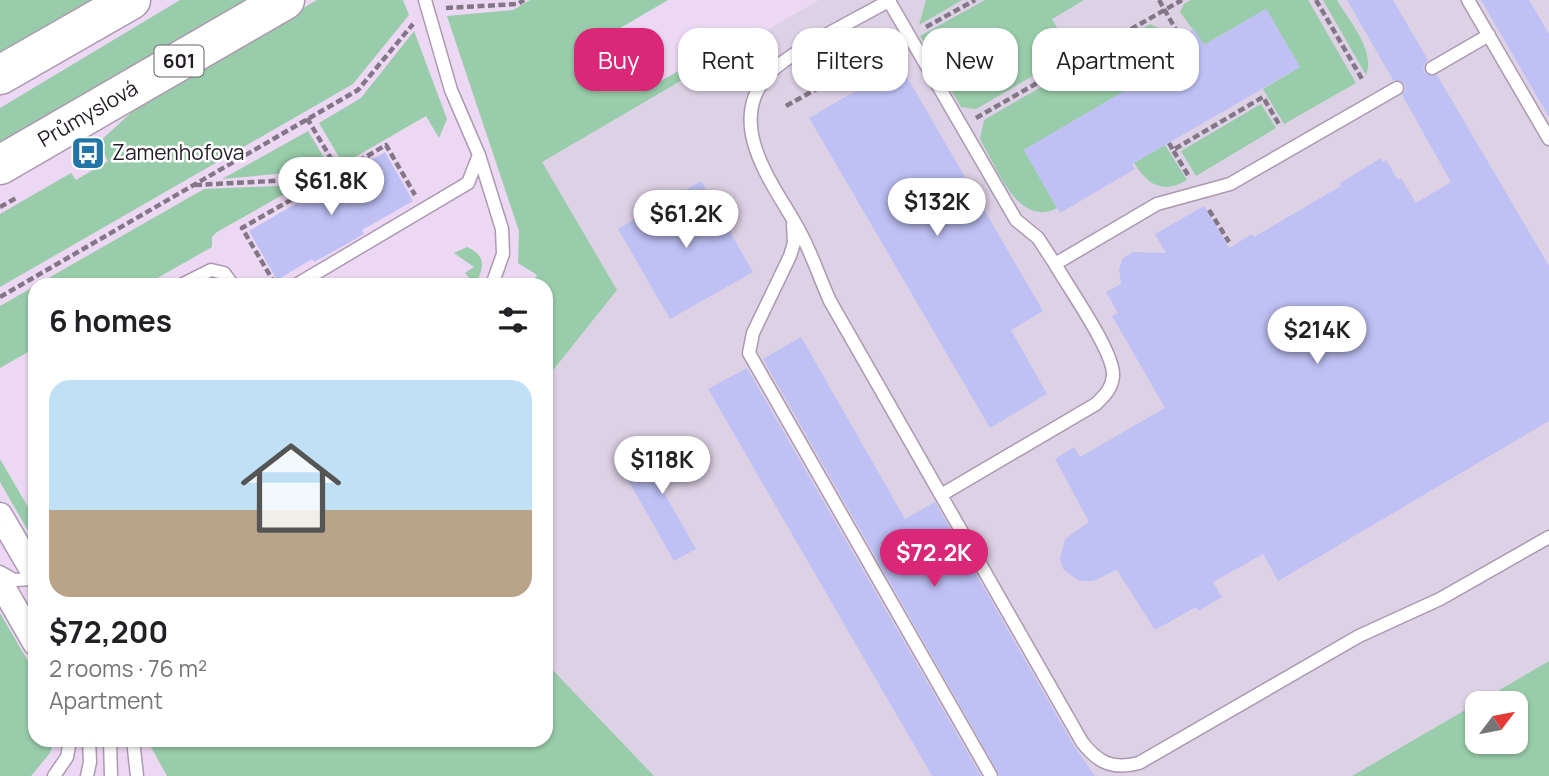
<!DOCTYPE html>
<html lang="en">
<head>
<meta charset="utf-8">
<style>
  :root { --surface:#fff; --page:#f6f6f6; --text:#202124; --muted:#757577; --accent:#db2777 }
  body { margin:0; font-family:Manrope,sans-serif; background:var(--page); color:var(--text); height:100vh; display:flex; flex-direction:column; font-size:26px; white-space:nowrap }
  * { box-sizing:border-box; margin:0 }
  p { font-size:23px; color:var(--muted) }
  .icon { flex:none; width:38px; height:38px; fill:none; stroke:currentColor; stroke-width:2; stroke-linecap:round; stroke-linejoin:round }
  .map { position:relative; flex:1; overflow:hidden }
  .details { position:absolute; left:28px; top:278px; width:525px; height:469px; display:flex; flex-direction:column; background:var(--surface); border-radius:21px; box-shadow:0 2px 5px #0004 }
  .details>* { flex:none }
  .top-card { position:absolute; left:574px; top:28px; width:665px; height:63px; display:flex; gap:14px }
  .needle { width:46px; rotate:58deg }
  .tools { position:absolute; left:1465px; top:691px; display:grid; gap:14px }
  .tools a { display:grid; place-items:center; width:63px; height:63px; border-radius:14px; background:var(--surface); box-shadow:0 2px 5px #0004; font-size:35px }
  .price { position:absolute; translate:-50% -60px; padding:0 16px; border-radius:24px; background:#fff; color:#222; font-size:23px; line-height:46px; filter:drop-shadow(0 2px 4px #0008) }
  .price::after { content:''; position:absolute; left:50%; top:42px; width:21px; height:16px; margin-left:-10px; background:inherit; clip-path:polygon(0 0,100% 0,50% 100%) }
  .price.on { background:var(--accent); color:#fff }
  ul { padding:0; list-style:none }
  li { display:grid; align-content:center; gap:14px; height:371px; padding:0 21px }
  li span { display:grid; place-items:center; height:217px; border-radius:21px; color:#555 }
  li>.icon { margin-inline-start:auto }
  span .icon { width:126px; height:126px; fill:#fffc; stroke-width:1 }
  li b { font-size:30px }
  h2 { display:flex; justify-content:space-between; align-items:center; height:84px; padding:0 21px; font-size:30px }
  .chip { padding:0 24px; border-radius:21px; background:var(--surface); box-shadow:0 2px 5px #0004; font-size:24px; line-height:63px }
  .chip.on { background:var(--accent); color:#fff }
  .map>svg:first-child { display:block }
  .industrial { fill:#ddd1e5 }
  .green { fill:#9ca; fill-rule:evenodd }
  .building { fill:#bfc1f5 }
  .lines { fill:none; stroke-linecap:round; stroke-linejoin:round }
  .service-casing { stroke:#ac99b1; stroke-width:15 }
  .minor-casing { stroke:#ac99b1; stroke-width:27 }
  .primary-casing { stroke:#ac99b1; stroke-width:41 }
  .path { stroke:#837687; stroke-width:4.5; stroke-dasharray:7 3.5; stroke-linecap:butt }
  .service { stroke:#fff; stroke-width:12 }
  .minor { stroke:#fff; stroke-width:24 }
  .primary { stroke:#fff; stroke-width:38 }
  .labels { text-anchor:middle; stroke-width:5; stroke-linejoin:round; paint-order:stroke }
  .shield { fill:#fff; stroke:#666167; stroke-width:2 }
  .shield-label { font-size:19px; font-weight:bold; fill:#241d26 }
  .street-label { font-size:21px; fill:#241d26; stroke:#fff }
  .poi-label { font-size:21px; fill:#241d26; stroke:#fff; text-anchor:start }
</style>
</head>
<body>
<div class="map">
<svg width="1549" height="776" viewBox="0 0 1549 776">
  <rect width="100%" height="100%" fill="#ecd8f2"/>
  <path class="industrial" d="M819 0H1549V661L1352 776H654L546 663V379L617 290 541 162Z"/>
  <path class="green" d="M0 0H102L0 59Z
    M180 0H250L0 145V108Z
    M317 0H403L409 15 353 84 0 287V214L71 173 76 180 108 161 98 143 146 99Z
    M530 0H668L610 34 643 91 698 60 701 69 542 162 617 290 546 379V285H531L537 275 518 263 519 231 447 16 513 10Z
    M926 0H962L919 25Z
    M985 0H1084L1052 19 1072 53 976 109 961 107 920 36Z
    M1191 0H1308L1356 83 1284 124 1263 89 1300 67 1266 9 1204 45 1180 12 1184 4Z
    M1323 0H1337C1349 21 1376 51 1366 75Z
    M1150 24 1157 27 1174 62 1024 150 1057 208C1018 229 996 166 980 139L984 120Z
    M414 31 447 119 439 138 426 116 343 164 319 123 361 98Z
    M1261 104 1276 128 1196 176 1181 151Z
    M308 131 331 169 222 179Z
    M1165 145 1187 180C1163 194 1149 186 1134 163Z
    M300 185 217 232 212 237V247L145 285H36L204 189Z
    M467 247C487 256 484 268 475 285L465 273 474 267 454 253Z
    M35 286V348L0 368V306Z
    M0 459 35 519V543L0 482Z
    M0 613 35 673V740H54L50 753 31 776H0Z
    M1549 661V776H1352ZM1477 704H1516V742H1477Z
    M546 663 654 776H167L147 740H546Z"/>
  <path class="building" d="M1347 0H1393L1428 60 1423 67 1425 73 1437 75 1549 266V421L1278 581 1263 554 1213 582 1222 597 1198 611 1196 607 1155 630 1117 570 1093 581H1079L1063 569 1060 558 1065 539 1089 522 1055 459 1074 447 1080 457 1165 408 1112 316 1118 313 1106 292 1121 284 1119 269 1123 258 1133 252 1166 253 1155 234 1204 206 1229 248 1252 234 1254 237 1341 186 1340 183 1381 158 1383 162 1386 160 1398 180 1401 178 1416 203 1451 182 1402 95 1406 89 1404 83 1393 80Z
    M1481 0H1529L1549 34V117Z
    M1266 9 1300 67 1132 164 1135 169 1060 213 1024 150 1174 62 1164 46 1194 29 1204 45Z
    M900 65 1043 311 1011 330 1047 394 990 428 809 118Z
    M385 152 413 201 362 230 364 234 336 250 314 262 312 259 277 280 249 231Z
    M701 181 753 272 670 319 618 229Z
    M801 337 905 519 935 502 1074 746 1095 776H1000L763 359Z
    M747 368 981 776H932L708 389Z
    M685 436 695 454 655 477 696 549 674 561 623 471Z"/>
  <g class="lines">
    <g class="service-casing">
      <path id="service" d="M425 0 451 90 479 155 502 229 503 254 492 285
        M890 0C861 17 786 53 767 76 724 127 776 187 800 232 812 254 820 279 830 301L1082 742C1098 763 1113 770 1139 763L1359 636 1440 599 1549 537
        M1468 0 1549 139
        M889 1 1016 220 1038 238 1055 264
        M1432 68 1489 35
        M793 224 794 243 790 256 753 333 749 353 991 776
        M181 285 211 270 224 273 233 285
        M296 285 468 183 479 155
        M941 495 1096 404C1104 396 1112 389 1113 376 1115 353 1068 287 1055 264L1157 204 1230 184 1397 88
        M0 572 14 580 35 579
        M110 740 111 776
        M133 740 137 776
        M54 776 67 757 70 740
        M87 776 90 762 89 740"/>
    </g>
    <g class="minor-casing">
      <path id="minor" d="M0 515 35 575
        M0 582 35 643"/>
    </g>
    <g class="primary-casing">
      <path id="primary" d="M0 75 131 0
        M0 165 285 0"/>
    </g>
    <path class="path" d="M1159 0 1180 37
      M1316 0 1362 79
      M446 8 518 4 524 0
      M926 27 975 0
      M786 106 895 45
      M307 118 342 177
      M976 118 1182 0
      M1169 143 1173 150
      M1188 175 1173 150 1263 97 1280 126
      M195 185 330 178 386 145 415 195
      M0 207 18 197
      M1209 210 1229 242
      M275 284 242 228 329 178
      M0 297 358 90 413 24"/>
    <use href="#service" class="service"/>
    <use href="#minor" class="minor"/>
    <use href="#primary" class="primary"/>
  </g>
  <defs>
    <g id="bus-square" transform="scale(1.75)"><rect x="-9" y="-9" width="18" height="18" rx="4" fill="#2176a6" stroke="#fff"/><path d="M-5-6H5V4H4V6H2V4H-2V6H-4V4H-5ZM-3.5-4V0h7V-4ZM-3.5 1.2v1.5H-2V1.2ZM2 1.2v1.5H3.5V1.2Z" fill="#fff"/></g>
  </defs>
  <g fill-rule="evenodd">
    <use href="#bus-square" x="88" y="153"/>
  </g>
  <g class="labels">
    <rect class="shield" x="154.5" y="45.5" width="49" height="31" rx="5"/>
    <g class="shield-label">
      <text x="179" y="68">601</text>
    </g>
    <g class="street-label">
      <text transform="translate(88 114) rotate(-30)" y="7">Průmyslová</text>
    </g>
    <g class="poi-label">
      <text x="112" y="160">Zamenhofova</text>
    </g>
  </g>
</svg>
<div class="tools">
<a><svg class="needle" viewBox="-14 -14 28 28"><path d="M0-13l5 13h-10z" fill="#e53935"/><path d="M0 13l5-13h-10z" fill="#757577"/></svg></a>
</div>
<b class="price" style="left:331px;top:217px">$61.8K</b>
<b class="price" style="left:937px;top:238px">$132K</b>
<b class="price" style="left:686px;top:250px">$61.2K</b>
<b class="price" style="left:1317px;top:366px">$214K</b>
<b class="price" style="left:662px;top:496px">$118K</b>
<b class="price on" style="left:934px;top:589px">$72.2K</b>
<div class="top-card">
<a class="chip on">Buy</a>
<a class="chip">Rent</a>
<a class="chip">Filters</a>
<a class="chip">New</a>
<a class="chip">Apartment</a>
</div>
<section class="details">
<h2>6 homes<svg class="icon" aria-label="filters" viewBox="0 0 24 24"><path d="M4 7h16M4 17h16"/><circle cx="9" cy="7" r="2"/><circle cx="15" cy="17" r="2"/></svg></h2>
<ul>
<li><span style="background:linear-gradient(#bfe0f5 60%,#b9a48a 0)"><svg class="icon" aria-label="home" viewBox="0 0 24 24"><path d="M3 11l9-7 9 7M6 9v11h12V9"/></svg></span><div><b>$72,200</b><p>2 rooms · 76 m²</p><p>Apartment</p></div></li>
</ul>
</section>
</div>
</body>
</html>
